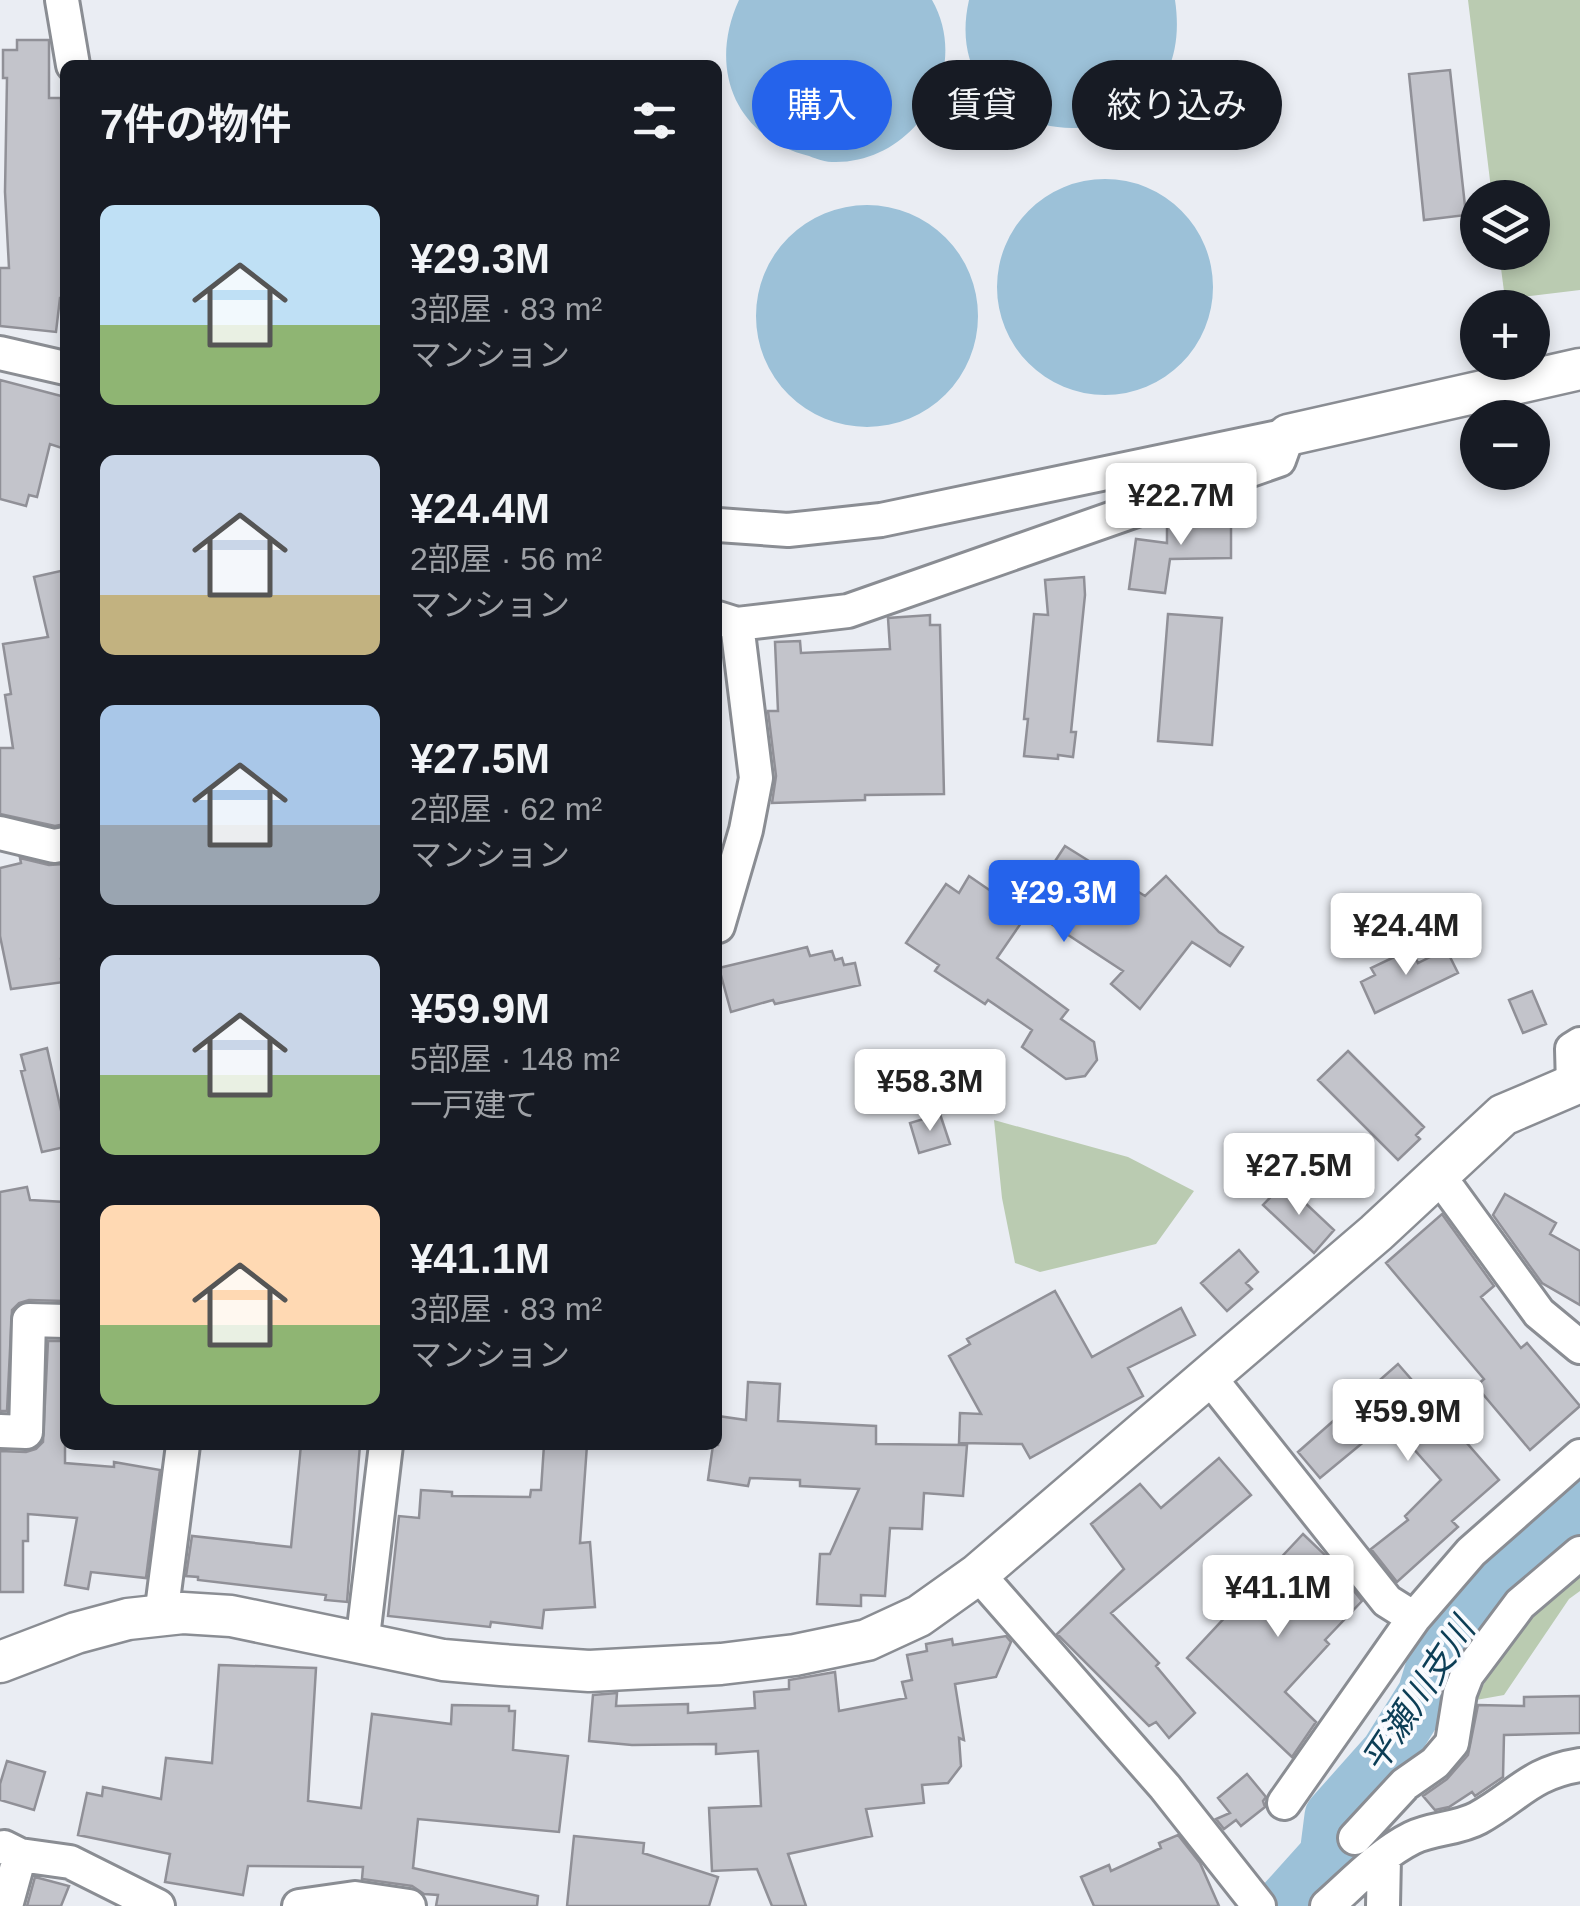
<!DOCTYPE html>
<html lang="ja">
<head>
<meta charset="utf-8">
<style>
  :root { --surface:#171b24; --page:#242831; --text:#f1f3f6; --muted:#9ea1a6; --accent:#2563eb }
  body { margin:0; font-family:Arial,"Noto Sans JP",sans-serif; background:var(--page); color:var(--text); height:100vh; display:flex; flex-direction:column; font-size:38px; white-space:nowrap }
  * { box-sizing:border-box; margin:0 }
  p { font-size:32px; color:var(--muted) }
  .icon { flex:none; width:55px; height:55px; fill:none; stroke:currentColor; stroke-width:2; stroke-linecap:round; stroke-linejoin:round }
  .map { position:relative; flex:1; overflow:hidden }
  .side { position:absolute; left:60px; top:60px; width:662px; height:1390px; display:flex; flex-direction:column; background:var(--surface); border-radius:15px; box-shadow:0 5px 15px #0003 }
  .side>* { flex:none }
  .top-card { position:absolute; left:752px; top:60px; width:678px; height:90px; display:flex; gap:20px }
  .fabs { position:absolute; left:1460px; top:180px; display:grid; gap:20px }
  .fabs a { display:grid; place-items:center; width:90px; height:90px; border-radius:50%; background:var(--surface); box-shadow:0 5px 15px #0003; font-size:50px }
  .price { position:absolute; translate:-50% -85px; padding:0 22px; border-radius:10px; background:#fff; color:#222; font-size:32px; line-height:65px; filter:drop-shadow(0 2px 5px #0008) }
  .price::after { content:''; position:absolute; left:50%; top:60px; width:30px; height:22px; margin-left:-15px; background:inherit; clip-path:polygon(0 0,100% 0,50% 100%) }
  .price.on { background:var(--accent); color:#fff }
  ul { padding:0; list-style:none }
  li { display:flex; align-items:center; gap:30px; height:250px; padding:0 40px }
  li span { display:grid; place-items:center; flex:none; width:280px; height:200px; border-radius:15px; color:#555 }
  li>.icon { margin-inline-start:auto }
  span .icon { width:120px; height:120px; fill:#fffc; stroke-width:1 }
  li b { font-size:42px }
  h2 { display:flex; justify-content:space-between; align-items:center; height:120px; padding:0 40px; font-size:42px }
  .chip { padding:0 35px; border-radius:45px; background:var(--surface); box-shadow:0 5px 15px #0003; font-size:35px; line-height:90px }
  .chip.on { background:var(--accent); color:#fff }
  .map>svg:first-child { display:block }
  .green { fill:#bacbb1 }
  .water { fill:#9cc1d8 }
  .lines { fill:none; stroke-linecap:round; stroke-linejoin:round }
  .river { stroke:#9cc1d8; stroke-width:55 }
  .building { fill:#c3c4cb; stroke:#909097; stroke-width:2.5 }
  .minor-casing { stroke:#8a8d93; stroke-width:38 }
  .tertiary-casing { stroke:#8a8d93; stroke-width:45 }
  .minor { stroke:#fff; stroke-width:32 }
  .tertiary { stroke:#fff; stroke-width:40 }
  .labels { text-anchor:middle; stroke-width:8; stroke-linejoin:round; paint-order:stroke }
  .water-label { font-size:35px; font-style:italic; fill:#0c3e56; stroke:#f8fafe }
</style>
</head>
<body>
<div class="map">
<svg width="1580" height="1906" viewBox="0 0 1580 1906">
  <rect width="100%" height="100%" fill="#eaedf3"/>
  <path class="green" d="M1468 0H1580V290L1505 299 1499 253 1532 252V198L1492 197Z
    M994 1120 1128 1157 1194 1191 1156 1244 1040 1272 1015 1263 1002 1198Z
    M1580 1558V1591L1569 1599 1504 1695 1476 1700 1488 1676 1478 1665Z"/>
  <path class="water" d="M739 0H932C973 72 914 165 832 162 822 162 811 156 802 154 732 132 709 65 739 0Z
    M969 0H1175C1202 178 932 163 969 0Z
    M997 287a108 108 0 1 1 216 0a108 108 0 1 1-216 0Z
    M756 316a111 111 0 1 1 222 0a111 111 0 1 1-222 0Z"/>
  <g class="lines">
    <path class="river" d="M1281 1906 1327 1855 1332 1816 1388 1753 1425 1694 1435 1661 1490 1585 1580 1498"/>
  </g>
  <path class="building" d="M17 40H49V98H61L65 298H60L56 332 0 326V268H9L5 192 7 78H3V50H17Z
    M1450 70 1466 215 1424 220 1409 74Z
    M0 380 65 397V449L50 444 37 497 29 495 26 506 0 499Z
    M1187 513H1231V558L1170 559 1165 593 1129 589 1136 539 1167 543V521L1183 520V515Z
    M65 570V824L55 826 0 814V748H13L5 695 11 694 3 644 48 637 34 577Z
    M1084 577 1085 595 1071 732H1076L1073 757 1058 755V759L1024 756 1028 719H1024L1034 614 1048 615 1045 580Z
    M1168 614 1222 618 1212 745 1158 741Z
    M930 615V625H940L944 794 865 795V800L772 803 776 776 768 711H778L775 642 800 641 801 653 890 649 888 618Z
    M1065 846 1145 896 1166 876 1219 932 1243 947 1230 966 1192 942 1140 1009 1111 984 1123 971 1030 910 997 958 1068 1010 1061 1019 1094 1042 1097 1060 1085 1076 1066 1079 1022 1047 1032 1030 988 1000 985 1004 935 971 939 965 906 943 946 884 959 893 969 876 1001 898 1011 882 1020 888 1028 877 1040 884Z
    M20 858 49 865 65 864V959H61L64 982 11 989 0 936V868L21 863Z
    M807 947 810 956 832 951 835 960 842 958 844 965 855 963 860 985 775 1004 773 1000 731 1012 719 968Z
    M1411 949 1418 963 1446 949 1458 973 1375 1013 1361 982 1375 975 1371 968Z
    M1532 991 1546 1024 1523 1033 1509 1000Z
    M47 1048 65 1128V1147L42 1152 21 1071 25 1070 21 1055Z
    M1348 1051 1424 1127 1416 1135 1420 1139 1398 1160 1318 1080Z
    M940 1114 950 1144 919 1153 910 1123Z
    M1284 1183 1334 1230 1314 1253 1263 1205Z
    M27 1187 30 1200 65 1202V1301L29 1300 19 1303 12 1310 7 1411H0V1192Z
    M1505 1194 1556 1223 1550 1234 1580 1251V1305L1542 1283 1493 1215Z
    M1442 1214 1494 1286 1481 1297 1521 1348 1527 1343 1580 1406 1530 1450 1476 1386 1484 1379 1386 1263Z
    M1239 1250 1258 1272 1246 1283 1252 1289 1227 1311 1201 1283Z
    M1055 1291 1092 1357 1181 1308 1195 1335 1128 1368 1143 1396 1030 1458 1022 1444 959 1443 960 1413 981 1414 949 1356 970 1344 967 1339Z
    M48 1341H65V1463L114 1467V1462L160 1470 146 1578 91 1572 88 1589 65 1585 77 1518 28 1514V1541H23V1592H0V1451L26 1452 36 1449 43 1442Z
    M1398 1364 1499 1480 1452 1521 1458 1527 1397 1582 1371 1549 1408 1520 1405 1516 1441 1480 1389 1421 1320 1478 1298 1452Z
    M748 1382 780 1384 778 1421 876 1426V1444L967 1445 963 1496 924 1493 922 1529 890 1528 885 1596 861 1595V1606L817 1604 820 1554H830L859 1489 800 1486V1480L750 1478 748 1486 708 1480 713 1445H718V1416L746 1420Z
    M301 1445H360L347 1602 325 1600 326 1595 198 1580V1577L186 1576 192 1536 291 1547Z
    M544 1445H587L580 1543 590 1542 595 1607 544 1610 542 1628 491 1622 490 1627 388 1616 399 1516 419 1518 421 1490 452 1492V1496L530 1497 531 1490H541Z
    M1219 1458 1251 1495 1111 1613 1159 1663 1156 1666 1195 1713 1169 1738 1156 1722 1149 1726 1057 1634 1124 1569 1091 1524 1140 1484 1161 1508Z
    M1303 1534 1324 1554 1362 1601 1325 1640 1329 1644 1285 1692 1316 1722 1292 1757 1187 1658Z
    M1006 1636 1011 1642 996 1677 955 1684 964 1740 959 1738 961 1766 948 1783 922 1785 924 1803 866 1809 872 1836 788 1854 806 1906H772L757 1869 712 1871 709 1808 761 1806 758 1751 716 1754V1744L632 1745 589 1741 593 1695 617 1693 616 1706 688 1704V1713L755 1708 754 1692 789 1689V1680L835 1672 839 1711 906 1698 902 1682 912 1680 907 1655 927 1651 926 1644 952 1639 953 1645Z
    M219 1665 316 1668 308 1801 361 1808 372 1714 451 1724 452 1705 509 1706V1711H515L513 1750 568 1756 559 1832 418 1819 413 1868 538 1896 537 1906H436L438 1895 424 1894 412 1886 362 1879 363 1867 248 1866 243 1895 165 1882 170 1854 78 1835 87 1793 102 1796 103 1787 161 1799 166 1758 212 1763Z
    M1580 1696V1733L1504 1735 1503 1777 1475 1796 1472 1792 1449 1807 1435 1810 1423 1796 1447 1779 1468 1755 1478 1705 1524 1706V1697Z
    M7 1761 45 1772 34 1810 0 1800V1784Z
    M1247 1774 1266 1797 1263 1801 1265 1807 1241 1826 1236 1820 1224 1829 1216 1819 1230 1813 1218 1798Z
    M1178 1835 1200 1863 1219 1906H1094L1081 1877 1109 1865 1111 1871 1161 1848 1159 1843Z
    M574 1836 644 1843 643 1853 718 1877 709 1906H567Z
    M35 1877 69 1886 61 1906H27Z"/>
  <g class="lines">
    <g class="minor-casing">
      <path id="minor" d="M62 0 73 65
        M0 353 65 368
        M718 525 788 530 881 520 1288 435
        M718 618 737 624 848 611 1279 460 1288 435
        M0 833 54 846 65 844
        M718 926 746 830 756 778 737 624
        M1573 1085 1572 1049 1580 1044
        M1435 1178 1450 1191 1539 1313 1580 1347
        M1210 1378 1387 1601 1414 1618 1471 1552 1580 1456
        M0 1431 26 1432 29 1320 65 1321
        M978 1574 1165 1787 1259 1906
        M161 1616 183 1445
        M362 1645 386 1445
        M1284 1803 1414 1618
        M1355 1838 1405 1784 1435 1763 1452 1743 1460 1693 1467 1675 1520 1604 1580 1553
        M4 1847 20 1855 6 1906
        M20 1855 70 1862 158 1906
        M299 1906 355 1898 409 1906
        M1327 1906C1353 1883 1380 1854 1412 1838 1432 1828 1458 1829 1478 1818 1518 1796 1530 1773 1580 1765
        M1383 1906 1384 1857"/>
    </g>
    <g class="tertiary-casing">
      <path id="tertiary" d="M1288 435 1580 369
        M0 1662 76 1633 128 1619 183 1613 231 1616 443 1660 501 1665 589 1671 721 1664 795 1655 867 1640 919 1616 978 1574 1376 1233 1503 1115 1580 1082"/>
    </g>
    <use href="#minor" class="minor"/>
    <use href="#tertiary" class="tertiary"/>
  </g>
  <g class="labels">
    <g class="water-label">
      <text transform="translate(1418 1695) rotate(-57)" y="12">平瀬川支川</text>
    </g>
  </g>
</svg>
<div class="fabs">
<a><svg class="icon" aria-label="layers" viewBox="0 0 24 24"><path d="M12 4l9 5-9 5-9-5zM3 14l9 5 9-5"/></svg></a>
<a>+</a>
<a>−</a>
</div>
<b class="price" style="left:1181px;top:548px">¥22.7M</b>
<b class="price on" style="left:1064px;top:945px">¥29.3M</b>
<b class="price" style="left:1406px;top:978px">¥24.4M</b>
<b class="price" style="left:930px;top:1134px">¥58.3M</b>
<b class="price" style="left:1299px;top:1218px">¥27.5M</b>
<b class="price" style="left:1408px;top:1464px">¥59.9M</b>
<b class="price" style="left:1278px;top:1640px">¥41.1M</b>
<div class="top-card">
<a class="chip on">購入</a>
<a class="chip">賃貸</a>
<a class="chip">絞り込み</a>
</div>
<section class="side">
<h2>7件の物件<svg class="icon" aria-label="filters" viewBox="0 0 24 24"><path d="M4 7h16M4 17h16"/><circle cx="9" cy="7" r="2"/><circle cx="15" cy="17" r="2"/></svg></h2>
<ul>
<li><span style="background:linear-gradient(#bfe0f5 60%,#8fb573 0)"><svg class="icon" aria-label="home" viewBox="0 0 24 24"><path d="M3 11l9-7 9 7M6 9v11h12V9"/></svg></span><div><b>¥29.3M</b><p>3部屋 · 83 m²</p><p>マンション</p></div></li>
<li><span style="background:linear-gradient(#c9d6e8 70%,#c2b280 0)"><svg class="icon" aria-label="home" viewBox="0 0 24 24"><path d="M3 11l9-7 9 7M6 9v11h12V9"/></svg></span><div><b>¥24.4M</b><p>2部屋 · 56 m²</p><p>マンション</p></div></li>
<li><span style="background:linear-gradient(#a9c7e8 60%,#9aa5b1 0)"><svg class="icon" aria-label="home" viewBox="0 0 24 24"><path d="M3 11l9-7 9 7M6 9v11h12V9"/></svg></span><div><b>¥27.5M</b><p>2部屋 · 62 m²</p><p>マンション</p></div></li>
<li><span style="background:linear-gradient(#c9d6e8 60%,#8fb573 0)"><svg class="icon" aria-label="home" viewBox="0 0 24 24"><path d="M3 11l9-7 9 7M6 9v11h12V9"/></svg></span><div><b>¥59.9M</b><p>5部屋 · 148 m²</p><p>一戸建て</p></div></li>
<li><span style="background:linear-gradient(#ffd9b3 60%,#8fb573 0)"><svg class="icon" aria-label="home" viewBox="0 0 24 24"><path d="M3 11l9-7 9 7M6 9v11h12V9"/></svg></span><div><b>¥41.1M</b><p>3部屋 · 83 m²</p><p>マンション</p></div></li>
</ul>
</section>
</div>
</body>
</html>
